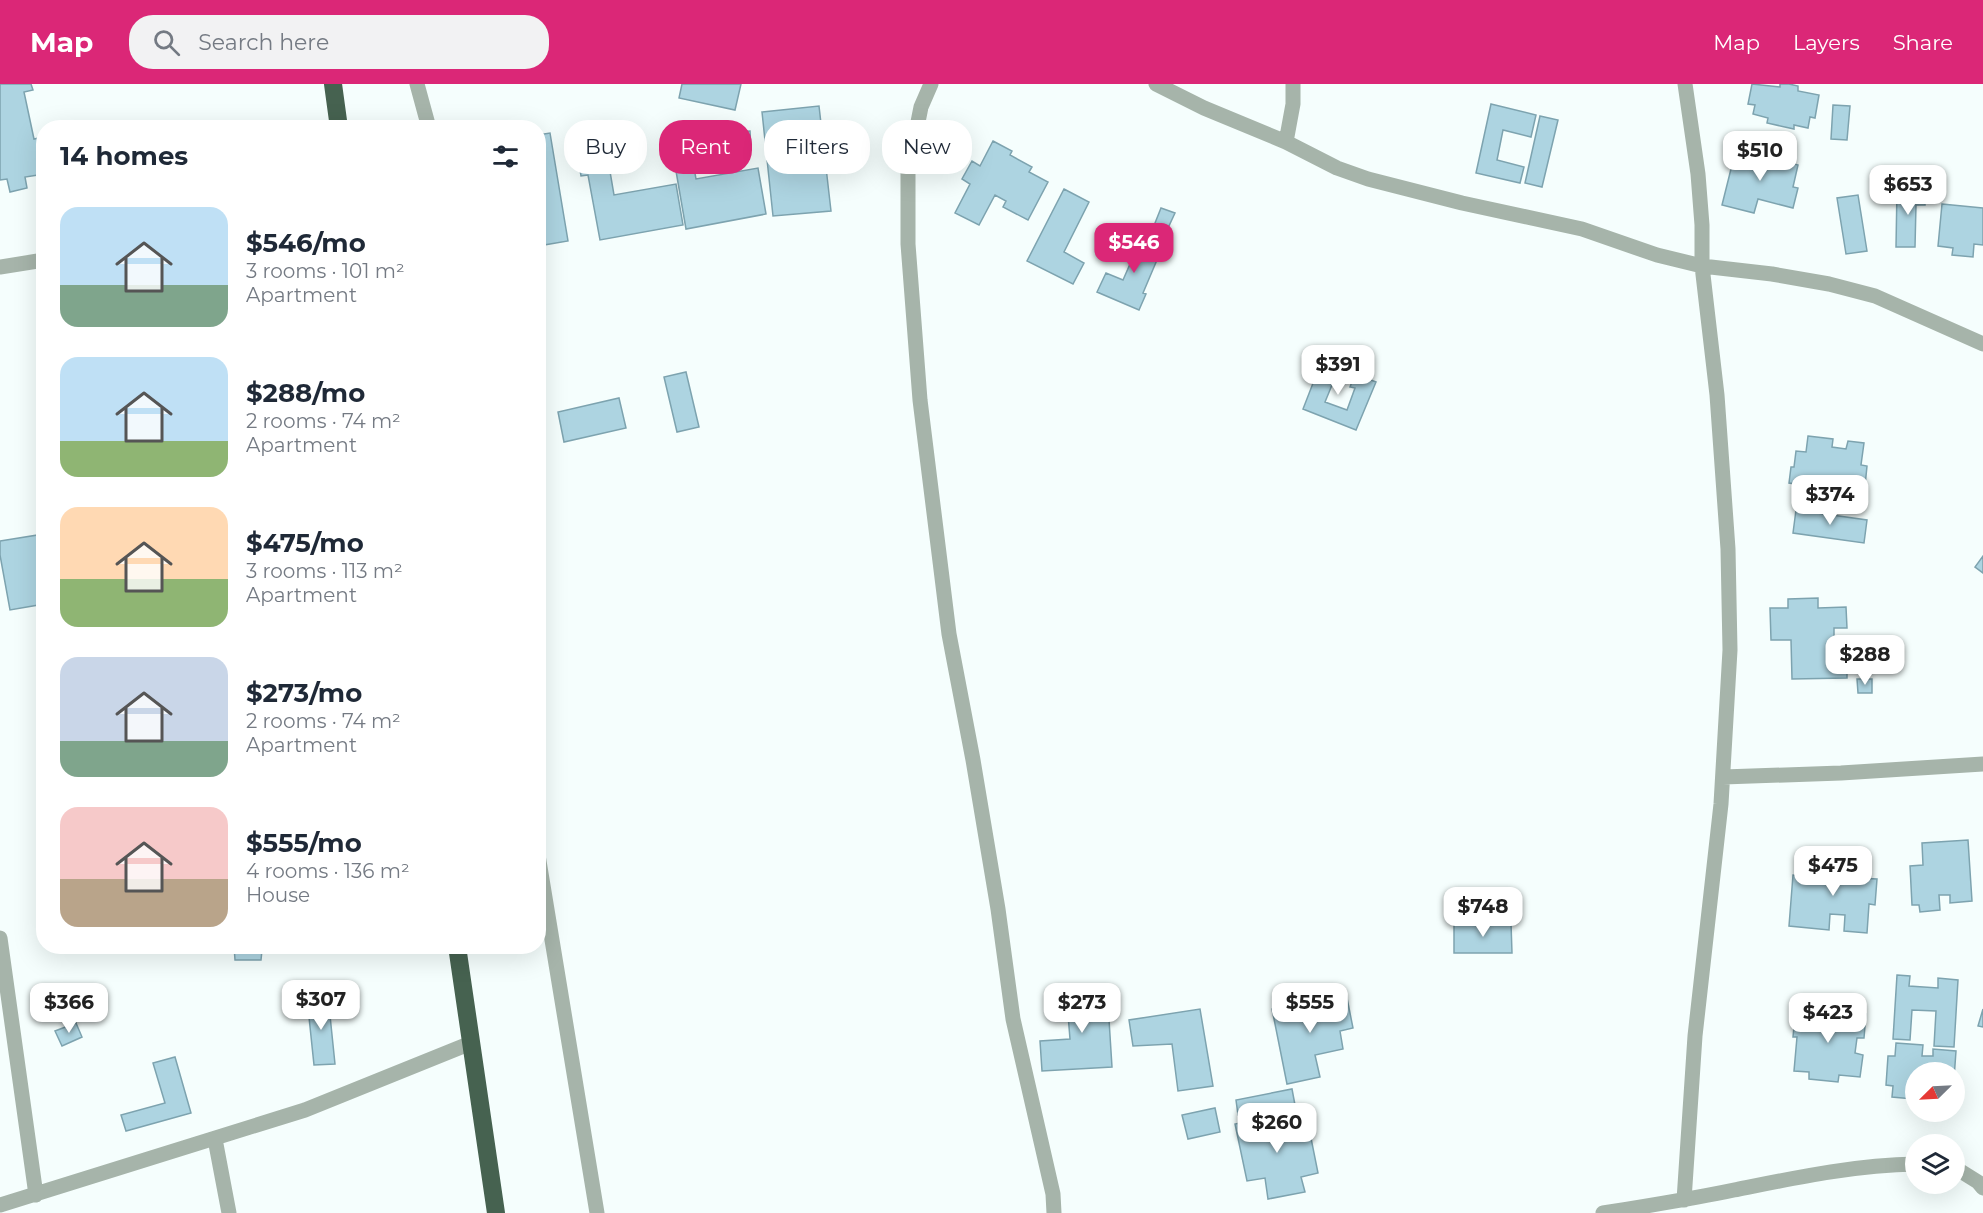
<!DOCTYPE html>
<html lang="en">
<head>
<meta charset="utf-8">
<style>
  :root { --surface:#fff; --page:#f2f2f3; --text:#1f2937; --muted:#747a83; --accent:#db2777 }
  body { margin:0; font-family:Montserrat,sans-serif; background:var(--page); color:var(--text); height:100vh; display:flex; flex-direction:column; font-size:22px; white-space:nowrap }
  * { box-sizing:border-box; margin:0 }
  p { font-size:20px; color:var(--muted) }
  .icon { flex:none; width:33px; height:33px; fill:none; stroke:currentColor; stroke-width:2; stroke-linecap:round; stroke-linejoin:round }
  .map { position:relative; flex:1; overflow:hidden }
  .panel { position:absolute; left:36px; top:36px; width:510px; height:834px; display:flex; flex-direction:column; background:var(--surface); border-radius:24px; box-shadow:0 6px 24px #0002 }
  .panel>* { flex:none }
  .banner { position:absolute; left:564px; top:36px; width:570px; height:54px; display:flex; gap:12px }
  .needle { width:39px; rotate:246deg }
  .tools { position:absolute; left:1905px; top:978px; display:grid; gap:12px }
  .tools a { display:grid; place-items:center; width:60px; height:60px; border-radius:50%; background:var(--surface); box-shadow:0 6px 24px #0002; font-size:30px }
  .price { position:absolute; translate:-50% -51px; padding:0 14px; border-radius:12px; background:#fff; color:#222; font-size:20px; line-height:39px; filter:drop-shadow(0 2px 3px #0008) }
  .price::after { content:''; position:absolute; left:50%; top:36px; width:18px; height:14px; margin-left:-9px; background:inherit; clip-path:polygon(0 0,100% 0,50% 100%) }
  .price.active { background:var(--accent); color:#fff }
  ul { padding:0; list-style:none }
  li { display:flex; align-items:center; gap:18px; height:150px; padding:0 24px }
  li span { display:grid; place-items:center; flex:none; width:168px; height:120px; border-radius:18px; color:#555 }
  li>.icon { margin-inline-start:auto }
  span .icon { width:72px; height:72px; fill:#fffc; stroke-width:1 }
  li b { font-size:26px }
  h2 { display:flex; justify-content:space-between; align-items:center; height:72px; padding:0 24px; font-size:26px }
  .tag { padding:0 21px; border-radius:24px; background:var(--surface); box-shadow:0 6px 24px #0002; font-size:21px; line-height:54px }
  .tag.active { background:var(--accent); color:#fff }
  header { display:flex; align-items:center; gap:36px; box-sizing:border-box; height:84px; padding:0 30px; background:var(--accent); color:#fff }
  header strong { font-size:28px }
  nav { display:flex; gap:33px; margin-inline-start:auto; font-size:21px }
  .search { width:420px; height:54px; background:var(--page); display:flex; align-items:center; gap:15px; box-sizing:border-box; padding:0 21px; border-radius:24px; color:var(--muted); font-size:22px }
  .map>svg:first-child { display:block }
  .building { fill:#add4e1; stroke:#7da3af; stroke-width:1.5 }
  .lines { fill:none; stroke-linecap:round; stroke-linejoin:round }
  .minor { stroke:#a6b4aa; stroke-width:15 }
  .highway { stroke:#466250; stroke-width:18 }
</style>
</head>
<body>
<header>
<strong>Map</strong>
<div class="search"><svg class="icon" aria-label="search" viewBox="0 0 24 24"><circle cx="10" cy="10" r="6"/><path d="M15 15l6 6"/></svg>Search here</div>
<nav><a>Map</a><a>Layers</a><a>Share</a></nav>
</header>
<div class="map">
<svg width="1983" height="1129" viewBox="0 0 1983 1129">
  <rect width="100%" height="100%" fill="#f5fefd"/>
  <path class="building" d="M0 0H31L33 6 24 8 34 55 44 53V90L25 93 27 104 10 108 7 95 0 96Z
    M682 0H741L735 26 679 14Z
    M1752 0 1780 3V0H1789L1798 2V7L1819 11 1815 34 1810 33 1808 44 1794 41V45L1767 39 1768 34 1753 30 1755 21 1748 20Z
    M1491 20 1536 31 1531 53 1503 46 1497 76 1524 83 1520 99 1476 89Z
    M1833 21 1850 22 1847 56 1831 55Z
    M819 22 831 127 773 132 762 28Z
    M1540 32 1558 36 1542 103 1525 99Z
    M750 47 751 66 691 69 690 50Z
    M550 49 568 157 538 162V51Z
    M993 57 1012 67 1010 71 1032 83 1029 88 1048 98 1028 136 1003 123 1006 117 995 111 979 141 955 129 970 100 962 95 972 77 980 82Z
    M1736 65 1798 81 1793 103 1798 104 1793 124 1758 115 1754 129 1722 121Z
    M607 70 614 111 676 100 683 141 600 156 588 91 581 92 578 75Z
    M694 84 696 95 758 84 766 130 686 145 676 87Z
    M1064 105 1089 118 1064 168 1084 179 1073 200 1027 177Z
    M1897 105 1925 106V121H1916L1915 163H1896Z
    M1858 111 1867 167 1846 170 1837 114Z
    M1942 120 1983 124V161L1974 160 1973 173 1952 171 1953 164 1938 162Z
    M1161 124 1175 129 1168 144 1155 139Z
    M1144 148 1165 157 1143 209 1146 210 1139 226 1097 208 1106 189 1123 196Z
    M1322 276 1344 285 1337 303 1332 301 1325 318 1347 326 1355 304 1350 303 1355 290 1376 298 1356 346 1303 325Z
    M686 288 699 343 677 348 664 293Z
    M619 314 626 344 564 358 558 328Z
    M1808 352 1833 355 1832 363 1846 365 1848 357 1864 359 1861 381 1867 382 1865 402H1861L1858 427 1831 424 1832 415 1801 411 1802 401 1789 399 1791 383H1794L1796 367 1806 368Z
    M1796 426 1867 436 1864 459 1793 449Z
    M44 450V520L10 526 0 471V457Z
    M1983 472V489L1975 483Z
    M1818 514V524L1846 523 1847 544H1834V556H1847V594L1792 595 1791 556H1771L1770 524H1788V515Z
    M1857 595H1872V609H1858Z
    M1968 756 1972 817 1950 819V811H1939L1940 826 1920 828 1919 821H1912L1910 782 1923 781 1922 759Z
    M1819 774 1859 777 1858 794 1877 795 1875 821 1869 820 1867 849 1844 847 1845 831 1830 830 1829 846 1789 842 1793 791 1817 793Z
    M1511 839 1512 869H1454V840Z
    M234 862H272V866H262L261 876H235Z
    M1897 891 1910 892 1909 902 1938 904V894L1958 896 1954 963 1934 962 1936 927 1912 926 1910 956 1893 955Z
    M1107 904 1112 983 1042 987 1040 957 1070 955 1066 906Z
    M1346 909 1353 944 1340 947 1343 965 1315 971 1320 993 1287 1000 1272 925Z
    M328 912 335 980 314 981 307 914Z
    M1796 923 1826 926 1825 942H1832L1834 926 1866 930 1864 954H1857L1855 969 1863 971 1860 993 1839 991 1838 998 1809 995V988L1794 987 1797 953H1793Z
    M1200 925 1213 1002 1178 1007 1172 960 1133 962 1129 936Z
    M1983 925V943L1978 942Z
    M76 939 82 953 62 962 55 947Z
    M1896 959 1923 961 1922 972H1933V965L1956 967 1954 995V988H1916V1007H1914L1913 1015 1892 1013 1893 1002 1886 1001 1888 972H1895Z
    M175 973 191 1029 126 1047 121 1031 165 1019 153 979Z
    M1292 1005 1295 1021 1238 1031 1236 1016Z
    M1215 1024 1220 1048 1188 1055 1182 1031Z
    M1278 1031 1279 1039 1307 1034 1318 1089 1301 1093 1305 1108 1268 1115 1265 1094 1247 1097 1235 1040Z"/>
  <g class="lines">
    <path class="minor" d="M417 0 429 44
      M931 0 921 23 908 88V160L920 316 949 550 973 676 998 825 1013 935 1053 1110 1054 1129
      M1156 0 1204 24 1286 58 1337 84 1368 95 1462 119 1582 145 1657 171 1702 182 1772 190 1829 200 1875 212 1983 260
      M1286 58 1293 20V0
      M0 183 44 176
      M1723 693 1841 689 1983 680
      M538 771 597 1129
      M0 854 36 1111
      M215 1055 229 1129
      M1954 1083 1978 1098 1983 1104
      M1684 1116 1695 952 1721 720 1730 566 1728 465 1717 311 1702 182V141L1698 90 1685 0
      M0 1121 305 1026 471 959
      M1603 1129C1647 1122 1691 1115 1734 1106 1794 1094 1854 1081 1916 1080"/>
    <path class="highway" d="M333 0 339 44
      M457 862 496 1129"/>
  </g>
</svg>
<div class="tools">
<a><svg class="needle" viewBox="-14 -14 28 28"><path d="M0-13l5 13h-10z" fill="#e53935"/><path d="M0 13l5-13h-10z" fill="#747a83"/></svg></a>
<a><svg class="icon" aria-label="layers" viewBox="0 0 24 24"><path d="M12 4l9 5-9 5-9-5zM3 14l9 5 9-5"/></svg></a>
</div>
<b class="price" style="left:1760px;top:98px">$510</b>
<b class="price" style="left:1908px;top:132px">$653</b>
<b class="price active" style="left:1134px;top:190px">$546</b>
<b class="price" style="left:1338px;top:312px">$391</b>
<b class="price" style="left:1830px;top:442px">$374</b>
<b class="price" style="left:1865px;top:602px">$288</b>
<b class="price" style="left:1833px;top:813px">$475</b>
<b class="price" style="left:1483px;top:854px">$748</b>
<b class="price" style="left:321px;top:947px">$307</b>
<b class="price" style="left:69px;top:950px">$366</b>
<b class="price" style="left:1082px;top:950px">$273</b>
<b class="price" style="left:1310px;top:950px">$555</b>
<b class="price" style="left:1828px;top:960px">$423</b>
<b class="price" style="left:1277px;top:1070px">$260</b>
<div class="banner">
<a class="tag">Buy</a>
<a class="tag active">Rent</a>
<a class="tag">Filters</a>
<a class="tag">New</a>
</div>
<section class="panel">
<h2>14 homes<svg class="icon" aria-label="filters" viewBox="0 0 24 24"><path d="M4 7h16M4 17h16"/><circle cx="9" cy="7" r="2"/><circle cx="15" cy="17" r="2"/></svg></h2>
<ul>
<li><span style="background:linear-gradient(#bfe0f5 65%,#7fa58c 0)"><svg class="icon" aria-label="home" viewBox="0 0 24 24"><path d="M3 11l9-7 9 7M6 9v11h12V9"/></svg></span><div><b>$546/mo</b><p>3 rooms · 101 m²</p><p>Apartment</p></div></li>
<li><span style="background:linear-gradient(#bfe0f5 70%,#8fb573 0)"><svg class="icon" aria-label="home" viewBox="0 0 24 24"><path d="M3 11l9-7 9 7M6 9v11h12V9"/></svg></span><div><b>$288/mo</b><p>2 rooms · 74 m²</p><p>Apartment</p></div></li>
<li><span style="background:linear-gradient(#ffd9b3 60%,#8fb573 0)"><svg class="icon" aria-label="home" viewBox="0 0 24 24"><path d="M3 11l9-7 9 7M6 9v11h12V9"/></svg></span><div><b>$475/mo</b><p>3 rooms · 113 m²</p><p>Apartment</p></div></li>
<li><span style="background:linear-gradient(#c9d6e8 70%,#7fa58c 0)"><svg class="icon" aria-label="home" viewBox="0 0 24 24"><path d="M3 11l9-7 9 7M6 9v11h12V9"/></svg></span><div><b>$273/mo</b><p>2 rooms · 74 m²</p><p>Apartment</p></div></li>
<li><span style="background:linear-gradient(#f6c9c9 60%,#b9a48a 0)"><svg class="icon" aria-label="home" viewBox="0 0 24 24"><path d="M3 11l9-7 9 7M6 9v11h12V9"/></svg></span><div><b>$555/mo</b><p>4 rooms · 136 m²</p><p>House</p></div></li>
</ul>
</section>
</div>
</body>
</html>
